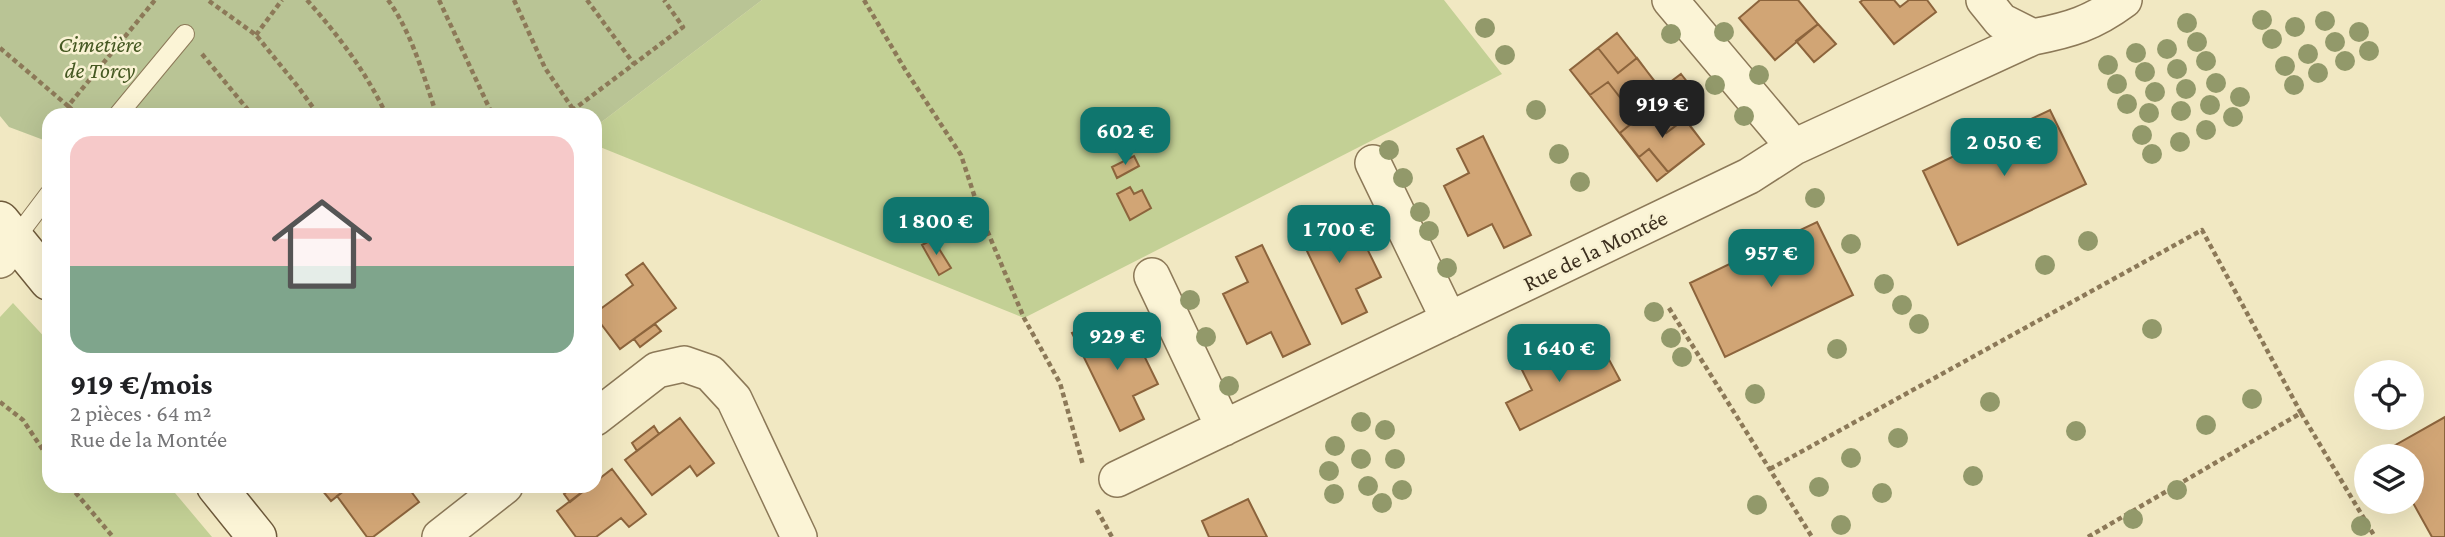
<!DOCTYPE html>
<html lang="fr">
<head>
<meta charset="utf-8">
<style>
  :root { --surface:#fff; --page:#f6f6f6; --text:#202124; --muted:#757577; --accent:#0f766e }
  body { margin:0; font-family:"Crimson Pro",serif; background:var(--page); color:var(--text); height:100vh; display:flex; flex-direction:column; font-size:26px; white-space:nowrap }
  * { box-sizing:border-box; margin:0 }
  p { font-size:23px; color:var(--muted) }
  .icon { flex:none; width:38px; height:38px; fill:none; stroke:currentColor; stroke-width:2; stroke-linecap:round; stroke-linejoin:round }
  .map { position:relative; flex:1; overflow:hidden }
  .details { position:absolute; left:42px; top:108px; width:560px; height:385px; display:flex; flex-direction:column; background:var(--surface); border-radius:21px; box-shadow:0 7px 28px #0002 }
  .details>* { flex:none }
  .tools { position:absolute; left:2354px; top:360px; display:grid; gap:14px }
  .tools a { display:grid; place-items:center; width:70px; height:70px; border-radius:50%; background:var(--surface); box-shadow:0 7px 28px #0002; font-size:35px }
  .price { position:absolute; translate:-50% -60px; padding:0 16px; border-radius:14px; background:var(--accent); color:#fff; font-size:23px; line-height:46px; filter:drop-shadow(0 2px 4px #0008) }
  .price::after { content:''; position:absolute; left:50%; top:42px; width:21px; height:16px; margin-left:-10px; background:inherit; clip-path:polygon(0 0,100% 0,50% 100%) }
  .price.on { background:#222; color:#fff }
  ul { padding:0; list-style:none }
  li { display:grid; align-content:center; gap:14px; height:371px; padding:0 28px }
  li span { display:grid; place-items:center; height:217px; border-radius:21px; color:#555 }
  li>.icon { margin-inline-start:auto }
  span .icon { width:126px; height:126px; fill:#fffc; stroke-width:1 }
  li b { font-size:30px }
  .map>svg:first-child { display:block }
  .green { fill:#c3d095 }
  .cemetery { fill:#b9c495 }
  .building { fill:#d1a575; stroke:#8c643c; stroke-width:2 }
  .lines { fill:none; stroke-linecap:round; stroke-linejoin:round }
  .lane-casing { stroke:#8c7958; stroke-width:20 }
  .street-casing { stroke:#8c7958; stroke-width:38 }
  .secondary-casing { stroke:#6e5a3b; stroke-width:41 }
  .path { stroke:#8c7958; stroke-width:4.5; stroke-dasharray:5 3.5; stroke-linecap:butt }
  .lane { stroke:#fbf4d6; stroke-width:18 }
  .street { stroke:#fbf4d6; stroke-width:35 }
  .secondary { stroke:#fbf4d6; stroke-width:38 }
  .tree { fill:#92996a }
  .labels { text-anchor:middle; stroke-width:5; stroke-linejoin:round; paint-order:stroke }
  .park-label { font-size:23px; font-style:italic; fill:#455822; stroke:#f8f1d2 }
  .street-label { font-size:23px; fill:#3b2e1d; stroke:#f8f1d2 }
</style>
</head>
<body>
<div class="map">
<svg width="2445" height="537" viewBox="0 0 2445 537">
  <rect width="100%" height="100%" fill="#f1e8c2"/>
  <path class="green" d="M762 0H1444L1502 74 1024 318 595 145V127Z
    M13 303 49 342V486L170 487 212 537H0V317Z"/>
  <path class="cemetery" d="M0 0H762L595 127V116H49V142L9 127 0 116Z"/>
  <path class="building" d="M1760 0H1798L1818 24 1775 60 1739 18Z
    M1863 0H1894L1900 7 1909 0H1927L1936 12 1894 44 1860 2Z
    M1818 24 1836 44 1814 62 1796 41Z
    M1617 33 1704 144 1657 181 1570 70Z
    M1598 48 1618 73 1637 58 1655 82 1626 105 1608 82 1590 95 1570 70Z
    M1681 74 1700 98 1680 113 1661 89Z
    M1648 110 1666 133 1685 119 1704 144 1668 172 1649 149 1639 157 1620 133Z
    M2050 110 2086 184 1958 245 1923 171Z
    M1483 136 1531 235 1504 248 1492 224 1468 236 1444 186 1469 173 1457 149Z
    M1134 156 1139 166 1117 178 1112 167Z
    M1130 187 1134 194 1142 190 1151 208 1130 220 1117 194Z
    M1321 214 1333 240 1357 228 1381 277 1356 289 1367 312 1342 324 1295 226Z
    M1817 222 1853 295 1725 357 1690 283Z
    M933 239 951 268 939 275 922 245Z
    M1262 245 1310 344 1283 357 1271 332 1247 344 1223 294 1248 282 1236 257Z
    M643 263 676 308 620 349 595 316V313L633 285 626 275Z
    M1098 321 1110 347 1134 335 1158 384 1133 396 1144 419 1120 431 1072 333Z
    M655 324 661 331 640 347 634 339Z
    M1571 341 1584 366 1606 354 1620 380 1520 430 1506 403 1532 390 1520 366Z
    M2445 417V537H2432L2412 501V457H2386L2383 452Z
    M680 418 714 463 697 476 690 466 652 495 625 460Z
    M654 426 659 434 637 451 632 443Z
    M612 469 646 514 629 527 621 518 596 537H576L557 511 590 486H595V482Z
    M326 486H342L345 490 331 501 322 490Z
    M342 486H407L419 502 373 537H367L337 496 345 490Z
    M574 486H590L570 502 564 494Z
    M1248 499 1267 537H1209L1202 521Z"/>
  <g class="lines">
    <g class="lane-casing">
      <path id="lane" d="M117 116 185 34
        M15 239 49 194"/>
    </g>
    <g class="street-casing">
      <path id="street" d="M1670 0 1794 147
        M1984 0 2001 21 2033 37
        M1373 163 1449 320
        M0 260 15 239
        M1152 276 1224 428
        M595 418 657 370 684 364 710 373 734 399 799 537
        M1117 479 1749 176 1794 147 2033 37C2070 30 2093 23 2124 0
        M440 537 505 486"/>
    </g>
    <g class="secondary-casing">
      <path id="secondary" d="M0 221 49 281
        M216 486 257 537"/>
    </g>
    <path class="path" d="M307 0C339 36 366 72 387 116
      M388 0C412 33 424 77 437 116
      M439 0 493 116
      M514 0 545 68 573 109
      M587 0 634 64
      M864 0 906 71 961 155 981 216 1024 318 1060 383 1083 465
      M209 1 256 35 299 88 319 116
      M256 35 282 0
      M0 48 68 106 155 0
      M202 54 253 116
      M68 106 79 116
      M565 116 683 27 664 0
      M1669 308 1812 537
      M0 402 23 420 49 459
      M1770 469 2202 230 2301 413
      M70 486 113 537
      M1097 510 1112 537
      M2088 537 2301 413 2375 537"/>
    <use href="#lane" class="lane"/>
    <use href="#street" class="street"/>
    <use href="#secondary" class="secondary"/>
  </g>
  <g class="tree">
    <circle cx="2262" cy="20" r="10"/>
    <circle cx="2325" cy="21" r="10"/>
    <circle cx="2187" cy="23" r="10"/>
    <circle cx="2295" cy="27" r="10"/>
    <circle cx="1485" cy="28" r="10"/>
    <circle cx="1724" cy="32" r="10"/>
    <circle cx="2359" cy="32" r="10"/>
    <circle cx="1671" cy="34" r="10"/>
    <circle cx="2272" cy="39" r="10"/>
    <circle cx="2197" cy="42" r="10"/>
    <circle cx="2335" cy="42" r="10"/>
    <circle cx="2167" cy="49" r="10"/>
    <circle cx="2369" cy="51" r="10"/>
    <circle cx="2136" cy="53" r="10"/>
    <circle cx="2308" cy="54" r="10"/>
    <circle cx="1505" cy="55" r="10"/>
    <circle cx="2206" cy="61" r="10"/>
    <circle cx="2345" cy="61" r="10"/>
    <circle cx="2108" cy="65" r="10"/>
    <circle cx="2285" cy="66" r="10"/>
    <circle cx="2177" cy="69" r="10"/>
    <circle cx="2145" cy="72" r="10"/>
    <circle cx="2318" cy="73" r="10"/>
    <circle cx="1759" cy="75" r="10"/>
    <circle cx="2216" cy="83" r="10"/>
    <circle cx="2117" cy="84" r="10"/>
    <circle cx="1715" cy="85" r="10"/>
    <circle cx="2294" cy="85" r="10"/>
    <circle cx="2186" cy="89" r="10"/>
    <circle cx="2155" cy="92" r="10"/>
    <circle cx="2240" cy="97" r="10"/>
    <circle cx="2127" cy="104" r="10"/>
    <circle cx="2210" cy="105" r="10"/>
    <circle cx="1536" cy="110" r="10"/>
    <circle cx="2181" cy="111" r="10"/>
    <circle cx="2149" cy="113" r="10"/>
    <circle cx="1744" cy="116" r="10"/>
    <circle cx="2233" cy="117" r="10"/>
    <circle cx="2206" cy="130" r="10"/>
    <circle cx="2142" cy="135" r="10"/>
    <circle cx="2180" cy="142" r="10"/>
    <circle cx="1389" cy="150" r="10"/>
    <circle cx="1559" cy="154" r="10"/>
    <circle cx="2152" cy="154" r="10"/>
    <circle cx="1403" cy="178" r="10"/>
    <circle cx="1580" cy="182" r="10"/>
    <circle cx="1815" cy="198" r="10"/>
    <circle cx="1420" cy="212" r="10"/>
    <circle cx="1429" cy="231" r="10"/>
    <circle cx="2088" cy="241" r="10"/>
    <circle cx="1851" cy="244" r="10"/>
    <circle cx="2045" cy="265" r="10"/>
    <circle cx="1447" cy="268" r="10"/>
    <circle cx="1884" cy="284" r="10"/>
    <circle cx="1190" cy="300" r="10"/>
    <circle cx="1902" cy="305" r="10"/>
    <circle cx="1654" cy="312" r="10"/>
    <circle cx="1919" cy="324" r="10"/>
    <circle cx="2152" cy="329" r="10"/>
    <circle cx="1206" cy="337" r="10"/>
    <circle cx="1671" cy="338" r="10"/>
    <circle cx="1837" cy="349" r="10"/>
    <circle cx="1682" cy="357" r="10"/>
    <circle cx="1229" cy="386" r="10"/>
    <circle cx="1755" cy="394" r="10"/>
    <circle cx="2252" cy="399" r="10"/>
    <circle cx="1990" cy="402" r="10"/>
    <circle cx="1361" cy="422" r="10"/>
    <circle cx="2206" cy="425" r="10"/>
    <circle cx="1385" cy="430" r="10"/>
    <circle cx="2076" cy="431" r="10"/>
    <circle cx="1898" cy="438" r="10"/>
    <circle cx="1335" cy="446" r="10"/>
    <circle cx="1851" cy="458" r="10"/>
    <circle cx="1361" cy="459" r="10"/>
    <circle cx="1395" cy="459" r="10"/>
    <circle cx="1329" cy="471" r="10"/>
    <circle cx="1973" cy="476" r="10"/>
    <circle cx="1368" cy="486" r="10"/>
    <circle cx="1819" cy="487" r="10"/>
    <circle cx="1402" cy="490" r="10"/>
    <circle cx="2177" cy="490" r="10"/>
    <circle cx="1882" cy="493" r="10"/>
    <circle cx="1334" cy="494" r="10"/>
    <circle cx="1382" cy="503" r="10"/>
    <circle cx="1757" cy="505" r="10"/>
    <circle cx="2133" cy="519" r="10"/>
    <circle cx="1841" cy="525" r="10"/>
    <circle cx="2361" cy="526" r="10"/>
  </g>
  <g class="labels">
    <g class="park-label">
      <text x="100" y="52">Cimetière<tspan x="100" dy="26">de Torcy</tspan></text>
    </g>
    <g class="street-label">
      <text transform="translate(1595 250) rotate(-26)" y="8">Rue de la Montée</text>
    </g>
  </g>
</svg>
<div class="tools">
<a><svg class="icon" aria-label="locate" viewBox="0 0 24 24"><circle cx="12" cy="12" r="6"/><path d="M12 2v4M12 18v4M2 12h4M18 12h4"/></svg></a>
<a><svg class="icon" aria-label="layers" viewBox="0 0 24 24"><path d="M12 4l9 5-9 5-9-5zM3 14l9 5 9-5"/></svg></a>
</div>
<b class="price on" style="left:1662px;top:140px">919 €</b>
<b class="price" style="left:1125px;top:167px">602 €</b>
<b class="price" style="left:2004px;top:178px">2 050 €</b>
<b class="price" style="left:936px;top:257px">1 800 €</b>
<b class="price" style="left:1339px;top:265px">1 700 €</b>
<b class="price" style="left:1771px;top:289px">957 €</b>
<b class="price" style="left:1117px;top:372px">929 €</b>
<b class="price" style="left:1559px;top:384px">1 640 €</b>
<section class="details">
<ul>
<li><span style="background:linear-gradient(#f6c9c9 60%,#7fa58c 0)"><svg class="icon" aria-label="home" viewBox="0 0 24 24"><path d="M3 11l9-7 9 7M6 9v11h12V9"/></svg></span><div><b>919 €/mois</b><p>2 pièces · 64 m²</p><p>Rue de la Montée</p></div></li>
</ul>
</section>
</div>
</body>
</html>
